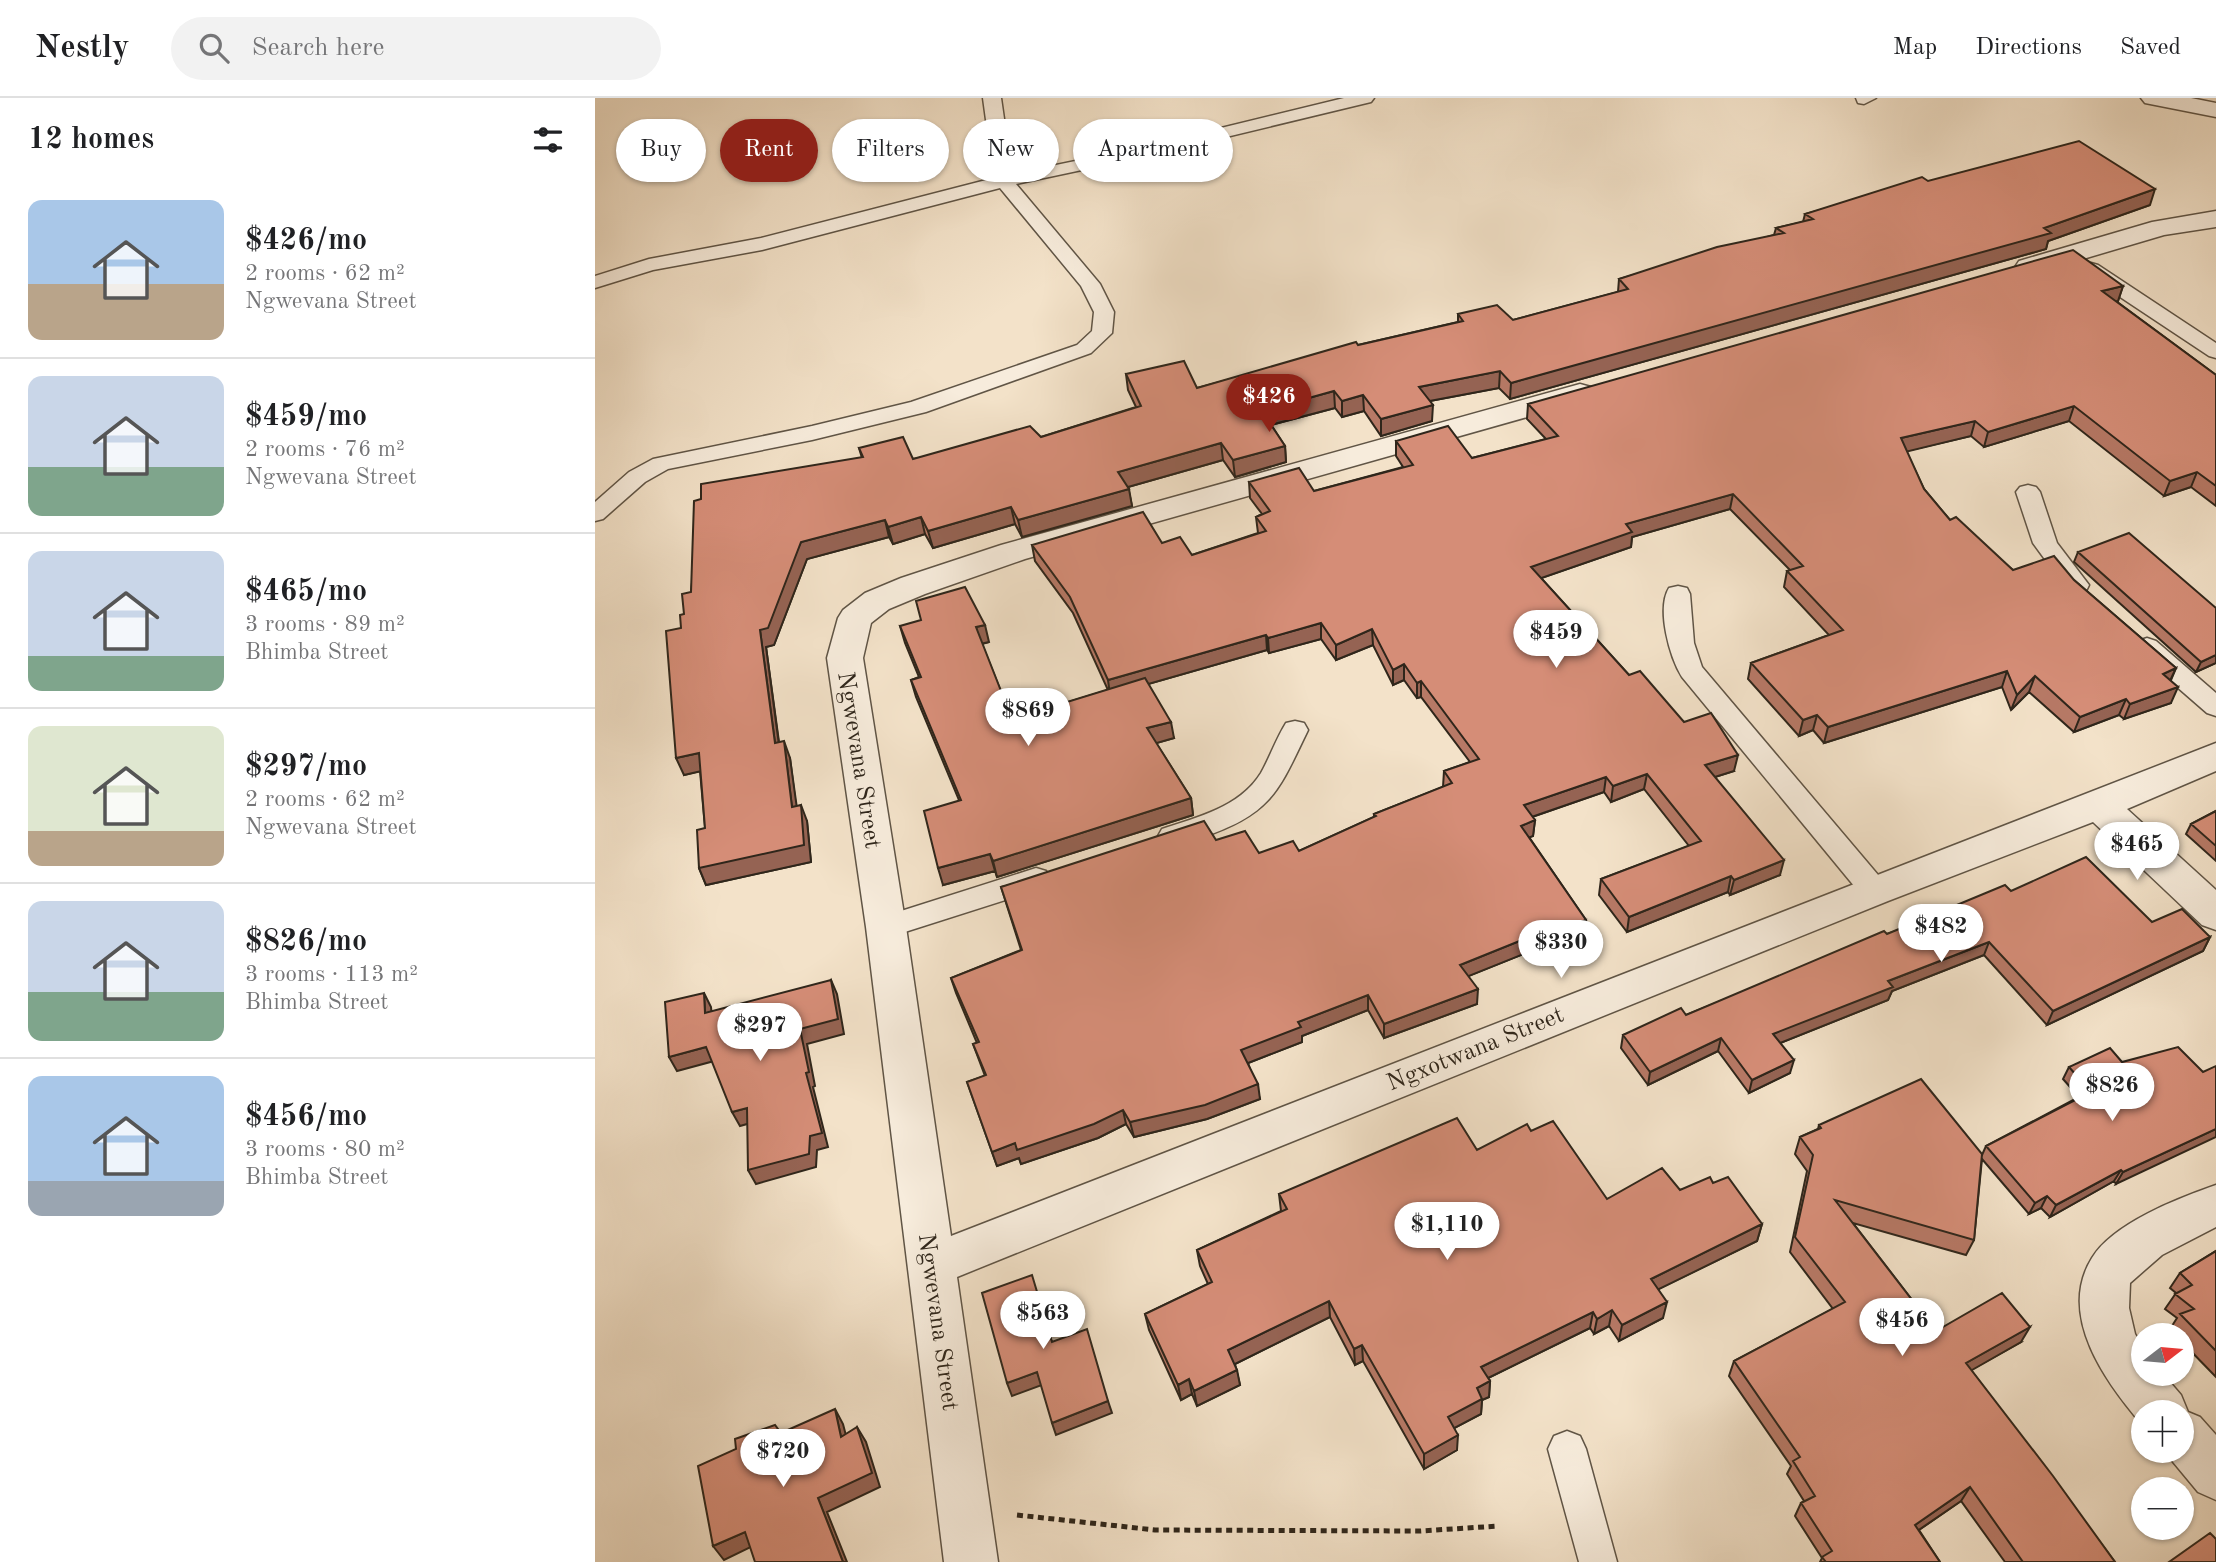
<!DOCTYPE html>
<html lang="en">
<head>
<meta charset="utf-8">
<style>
  :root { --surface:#fff; --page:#f2f2f2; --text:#202124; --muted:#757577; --line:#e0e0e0; --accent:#8f2418 }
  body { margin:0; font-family:"Old Standard TT",serif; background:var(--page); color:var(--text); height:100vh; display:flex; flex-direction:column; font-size:26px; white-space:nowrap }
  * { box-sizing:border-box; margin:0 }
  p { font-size:23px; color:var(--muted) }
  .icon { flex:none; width:38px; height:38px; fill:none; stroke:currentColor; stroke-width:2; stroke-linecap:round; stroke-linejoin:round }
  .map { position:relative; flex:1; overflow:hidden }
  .panel { display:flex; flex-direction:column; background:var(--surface); width:595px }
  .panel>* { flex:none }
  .guide { position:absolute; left:21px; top:21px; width:665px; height:63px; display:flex; gap:14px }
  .needle { width:46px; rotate:74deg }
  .fabs { position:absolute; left:1536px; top:1225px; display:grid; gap:14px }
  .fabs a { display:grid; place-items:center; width:63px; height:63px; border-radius:50%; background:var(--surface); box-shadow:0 2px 5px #0004; font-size:35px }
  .price { position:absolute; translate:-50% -60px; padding:0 16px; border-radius:24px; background:#fff; color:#222; font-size:23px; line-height:46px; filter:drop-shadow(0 2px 4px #0008) }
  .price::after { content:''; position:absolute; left:50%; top:42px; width:21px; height:16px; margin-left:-10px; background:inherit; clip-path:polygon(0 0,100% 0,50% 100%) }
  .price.on { background:var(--accent); color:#fff }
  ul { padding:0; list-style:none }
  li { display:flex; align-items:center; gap:21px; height:175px; padding:0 28px }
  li+li { border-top:2px solid var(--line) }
  li span { display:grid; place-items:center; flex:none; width:196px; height:140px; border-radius:14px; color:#555 }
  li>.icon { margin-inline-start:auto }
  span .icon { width:84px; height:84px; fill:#fffc; stroke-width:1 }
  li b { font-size:30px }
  h2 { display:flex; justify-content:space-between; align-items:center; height:84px; padding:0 28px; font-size:30px }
  .tag { padding:0 24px; border-radius:32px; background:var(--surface); box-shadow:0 2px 5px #0004; font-size:24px; line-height:63px }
  .tag.on { background:var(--accent); color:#fff }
  header { display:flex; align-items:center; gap:42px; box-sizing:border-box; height:98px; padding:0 35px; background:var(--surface); border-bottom:2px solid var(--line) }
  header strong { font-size:33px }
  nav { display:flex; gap:38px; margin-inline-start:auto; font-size:24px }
  .search { width:490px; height:63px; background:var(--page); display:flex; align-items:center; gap:18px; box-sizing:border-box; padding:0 24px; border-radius:38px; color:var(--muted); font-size:26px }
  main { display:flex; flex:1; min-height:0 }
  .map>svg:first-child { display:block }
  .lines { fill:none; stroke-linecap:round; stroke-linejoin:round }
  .lane-casing { stroke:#605546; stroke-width:3 }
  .street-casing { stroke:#605546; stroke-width:3 }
  .path { stroke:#2f261b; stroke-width:5; stroke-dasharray:6 4.5; stroke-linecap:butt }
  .lane { fill:#f7ecdc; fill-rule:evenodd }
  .street { fill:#f7ecdc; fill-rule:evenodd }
  .wall { fill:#b77966; stroke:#2f261b; stroke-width:2 }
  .shaded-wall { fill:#956353; stroke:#2f261b; stroke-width:2 }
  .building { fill:#d58d77; stroke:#2f261b; stroke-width:2 }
  .labels { text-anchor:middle; stroke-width:5; stroke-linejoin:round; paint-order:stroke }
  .street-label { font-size:24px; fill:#2f261b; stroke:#f7ecdc }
</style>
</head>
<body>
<header>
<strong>Nestly</strong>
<div class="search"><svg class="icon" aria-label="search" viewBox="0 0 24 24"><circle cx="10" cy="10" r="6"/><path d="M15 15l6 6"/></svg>Search here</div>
<nav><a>Map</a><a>Directions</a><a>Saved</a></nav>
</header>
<main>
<section class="panel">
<h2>12 homes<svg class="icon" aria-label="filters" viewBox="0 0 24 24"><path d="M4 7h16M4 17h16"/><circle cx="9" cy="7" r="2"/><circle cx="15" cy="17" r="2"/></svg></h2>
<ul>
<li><span style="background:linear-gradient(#a9c7e8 60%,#b9a48a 0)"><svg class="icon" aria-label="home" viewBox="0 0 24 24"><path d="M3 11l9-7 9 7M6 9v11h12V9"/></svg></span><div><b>$426/mo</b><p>2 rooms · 62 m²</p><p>Ngwevana Street</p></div></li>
<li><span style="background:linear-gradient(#c9d6e8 65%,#7fa58c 0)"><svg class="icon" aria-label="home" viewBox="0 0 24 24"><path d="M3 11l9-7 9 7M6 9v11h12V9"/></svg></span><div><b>$459/mo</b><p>2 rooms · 76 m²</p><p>Ngwevana Street</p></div></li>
<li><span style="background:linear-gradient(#c9d6e8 75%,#7fa58c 0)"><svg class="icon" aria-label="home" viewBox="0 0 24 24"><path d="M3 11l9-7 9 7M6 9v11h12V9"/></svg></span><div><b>$465/mo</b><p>3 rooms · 89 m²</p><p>Bhimba Street</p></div></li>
<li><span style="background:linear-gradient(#dfe7d0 75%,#b9a48a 0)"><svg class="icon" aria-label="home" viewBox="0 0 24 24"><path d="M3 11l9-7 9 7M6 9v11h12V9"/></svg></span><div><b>$297/mo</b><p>2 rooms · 62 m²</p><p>Ngwevana Street</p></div></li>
<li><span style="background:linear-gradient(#c9d6e8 65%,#7fa58c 0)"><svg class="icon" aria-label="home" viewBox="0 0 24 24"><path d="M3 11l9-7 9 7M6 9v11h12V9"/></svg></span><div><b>$826/mo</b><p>3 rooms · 113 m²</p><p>Bhimba Street</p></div></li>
<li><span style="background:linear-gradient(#a9c7e8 75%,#9aa5b1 0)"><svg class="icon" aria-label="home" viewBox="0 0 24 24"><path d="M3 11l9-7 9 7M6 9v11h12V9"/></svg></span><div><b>$456/mo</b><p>3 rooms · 80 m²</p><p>Bhimba Street</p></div></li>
</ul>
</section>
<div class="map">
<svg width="1621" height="1464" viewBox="0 0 1621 1464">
  <rect width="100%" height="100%" fill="#f3e2c9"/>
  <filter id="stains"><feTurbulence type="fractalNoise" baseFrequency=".00286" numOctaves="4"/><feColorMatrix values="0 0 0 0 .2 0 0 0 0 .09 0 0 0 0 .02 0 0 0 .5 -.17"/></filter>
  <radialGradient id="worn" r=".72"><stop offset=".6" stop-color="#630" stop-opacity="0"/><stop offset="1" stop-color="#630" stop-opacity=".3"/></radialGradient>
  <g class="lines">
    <g class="lane-casing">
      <path id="lane" d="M388 0H406L417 76 548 49 749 0H779L776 4 548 59 421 86 505 186 519 214 517 235 496 255 331 314 217 342 73 371 50 384 8 421 0 423V404L34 374 58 361 217 328 316 304 482 247 497 233 499 214 486 188 405 90 167 152 58 172 0 190V178L54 161 166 140 399 80Z
        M1261 0H1281L1269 6 1263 5Z
        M1496 165 1503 167 1621 245V260L1614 258 1489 175 1486 171 1489 167Z
        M1433 387 1441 389 1445 394 1462 445 1494 487 1491 493 1482 495 1473 493 1438 445 1421 394 1425 389Z
        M1083 488 1092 490 1095 496 1099 545 1107 569 1289 784 1293 792 1289 800 1279 803 1269 800 1087 579C1075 560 1061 511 1074 490Z
        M1552 540 1561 543 1621 595V618L1612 615 1543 555 1539 549 1543 543Z
        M700 623 709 625 713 632C684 692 677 716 608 739 594 743 581 750 567 745L563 738 567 731C603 719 645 709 666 675 675 659 681 641 691 625Z
        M441 770 451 773 455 781 451 789 291 840 281 837 276 829 281 821Z
        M972 1333 985 1338 991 1351 1022 1464H984L953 1351 959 1338Z"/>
    </g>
    <g class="street-casing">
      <path id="street" d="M1546 0H1596L1621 5V19L1550 5Z
        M1621 113V129L1569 137 1434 177 1424 175 1420 169 1424 163 1557 124Z
        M985 286 996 289 1000 295 996 301 430 461 330 496 294 511 276 525 268 560 311 829 356 1138 1621 645V673L1532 711 1621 792V832L1607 827 1498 724 1293 803 362 1179 403 1464H349L271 829 232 560 243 520 248 512 270 495 306 480 406 447Z
        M1621 1087V1129L1567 1157 1535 1185 1534 1210 1540 1236 1549 1251V1276H1568L1586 1297 1593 1314 1605 1319 1621 1337V1402L1603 1394 1569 1353H1587V1314H1549V1329C1512 1286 1461 1218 1497 1160 1518 1125 1584 1100 1621 1087Z"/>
    </g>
    <path class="path" d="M422 1417 560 1432 825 1433 904 1428"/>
    <use href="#lane" class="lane"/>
    <use href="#street" class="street"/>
  </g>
  <path class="wall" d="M1333 83 1555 107 1453 143 1451 151 915 301 904 290 835 303 837 323 786 338 769 313 747 319 740 310 676 327 690 348 691 364 640 379 628 362 533 389 537 408 427 439 420 426 338 450 330 436 298 446 294 439 212 461 179 547 171 549 184 644 195 660 201 708 212 723 216 764 111 787 104 770 110 730 105 673 89 677 86 530 96 494 106 401 267 360 264 350 318 361 446 339 541 309 533 292 531 276 602 290 763 247 863 224V216L918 222 1023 194 1024 181 1179 137 1181 130 1208 124 1210 116Z
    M1528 188 1523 203H1521L1621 277V408L1596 389 1569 398 1474 323 1389 349 1376 338 1311 353 1329 391 1355 422 1418 472 1479 482 1581 570 1576 582V605L1529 621 1524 617 1479 634 1434 594 1416 612 1407 589 1229 645 1218 632 1204 638 1153 581 1156 565 1234 537 1189 489 1192 473 1195 472 1135 411 1037 439 1036 449 946 480 1034 577 1089 624 1139 673 1120 679 1185 777 1135 797 1133 794 1032 834 1004 797 1006 781 1094 748 1049 691 1016 704 1009 694 937 719 940 722 938 738 934 739 991 822 989 837 943 854 941 851 873 878 882 906 789 940 773 912 707 938V944L653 965 665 1001 612 1021 539 1039 531 1026 503 1040 426 1066 424 1060 402 1068 372 984 390 978 378 946 382 945 361 895 356 880 426 852 406 789 621 742 664 755 704 753 779 719V716L848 689 849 673 875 664 826 599 822 600 809 582 798 587 778 547 741 562 726 541 674 555 672 552 553 586 579 640 561 645 596 700 598 717 402 779 400 773 348 787 364 702 321 599 316 582 324 579 310 545 305 528 394 544 387 546 417 621 513 592 478 515 440 463 437 447 567 445 597 457 663 435 661 419 667 416 655 400 654 384 719 393 808 369 801 358V343L877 360 951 341 932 321 933 306Z
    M1483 454 1621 510V565L1601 574 1479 464Z
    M1621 713V763L1591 736 1596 726Z
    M1416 793 1557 824 1615 839 1608 853 1452 927 1389 857 1297 893 1293 902 1185 945 1195 975 1154 995 1123 953 1053 987 1026 950 1028 937 1091 917 1292 836Z
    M1527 964 1608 974 1521 1086 1519 1083 1455 1119 1446 1110 1434 1116 1387 1061 1379 1142 1371 1157 1258 1125 1341 1233 1426 1244 1376 1272 1520 1464H1410L1366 1403 1324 1432 1345 1464H1225L1227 1460 1200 1418 1206 1405 1209 1403 1192 1376 1196 1368 1134 1278 1139 1263 1238 1211 1195 1154 1212 1073 1200 1056 1205 1039 1223 1031 1224 1027 1387 1057 1391 1048 1484 999 1468 981 1474 969Z
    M936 1033 1012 1101 1085 1092 1118 1085 1167 1126 1162 1143 1063 1191 1068 1220 1024 1243 1014 1228 999 1236 995 1230 893 1280 895 1283 894 1299 887 1302 886 1316 859 1330 862 1352 829 1371 768 1263 760 1267 735 1219 640 1266 645 1287 602 1308 597 1296 586 1302 554 1232 550 1216 613 1186 605 1168 602 1152 686 1113 684 1096 882 1052Z
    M1621 1153V1279L1587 1244V1237H1581L1575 1231 1582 1220 1570 1211 1581 1195 1575 1190 1585 1175Z"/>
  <path class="shaded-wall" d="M1560 91 1555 107 1453 143 1451 151 915 301 916 285 1449 130Z
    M1528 188 1523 203 1502 208 1507 193Z
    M905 273 904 290 824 305V289Z
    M739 293 740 310 668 329 667 313Z
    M768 297 769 313 747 319V303Z
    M838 307 837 323 786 338V321Z
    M1479 308 1474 323 1389 349 1393 334Z
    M1380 323 1376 338 1302 356 1306 340Z
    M626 345 628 362 526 391 523 374Z
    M690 348 691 364 640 379 638 362Z
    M1602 374 1596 389 1569 398 1575 383Z
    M534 391 537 408 427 439 423 422Z
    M1138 396 1135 411 1037 439 1036 449 935 484 936 469 1031 426Z
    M416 409 420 426 338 450 333 433Z
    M326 419 330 436 298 446 293 429Z
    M290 422 294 439 212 461 179 547 171 549 186 662 180 645 165 532 206 444Z
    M726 525V541L674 555 673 540Z
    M390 527 394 544 385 546 381 529Z
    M777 531 778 547 741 562V547Z
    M671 537 672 552 515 597 513 582Z
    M1621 557V565L1601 574 1606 564Z
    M809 566V582L798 587V572Z
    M1581 570 1574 585 1568 576Z
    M1412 573 1407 589 1229 645 1233 629Z
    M1440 578 1434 594 1416 612 1422 597Z
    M826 583V599L822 600V585Z
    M1583 589 1576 605 1529 621 1535 606Z
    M1531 601 1524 617 1479 634 1485 619Z
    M1222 617 1218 632 1204 638 1208 622Z
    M576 624 579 640 555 647 552 630Z
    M189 643 195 660 204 725 197 709Z
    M104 655 111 672 89 677 81 660Z
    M1143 657 1139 673 1107 683 1110 667Z
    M1052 676 1049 691 1016 704 1018 688Z
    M1011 679 1009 694 928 722 929 707Z
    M596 700 598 717 402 779 398 763Z
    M206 707 212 723 216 764 111 787 104 770Z
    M940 722 938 738 925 743 926 728Z
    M395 756 400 773 348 787 343 770Z
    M1189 762 1185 777 1135 797 1139 782Z
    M1136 778 1133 794 1032 834 1034 819Z
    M991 822 989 837 943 854 944 839Z
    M942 836 941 851 864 882 865 867Z
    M1615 839 1608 853 1452 927 1458 913Z
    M1394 844 1389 857 1297 893 1293 902 1175 949 1178 936 1293 883Z
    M236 882 242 896 249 936 212 946 220 988 218 989 233 1049 222 1052 221 1069 161 1086 153 1072 211 975 205 931Z
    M883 891 882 906 789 940V926Z
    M109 895 116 909 118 929 110 915Z
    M773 897V912L707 938V944L648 967 646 952 703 924Z
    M1126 940 1123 953 1053 987 1055 974Z
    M111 949 119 963 82 973 74 959Z
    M1199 962 1195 975 1154 995 1157 982Z
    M663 986 665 1001 612 1021 539 1039 535 1024Z
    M152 1010 159 1024 145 1028 137 1014Z
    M528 1012 531 1026 503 1040 426 1066 424 1060 402 1068 397 1054 420 1045Z
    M1621 1031V1039L1521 1086 1528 1074Z
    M1526 1072 1519 1083 1455 1119 1461 1107Z
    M1452 1098 1446 1110 1434 1116 1440 1105Z
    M1167 1126 1162 1143 1052 1197 1056 1181Z
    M734 1203 735 1219 636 1268 633 1252Z
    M1072 1204 1068 1220 1024 1243 1027 1227Z
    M1017 1212 1014 1228 999 1236 1002 1221Z
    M998 1214 995 1230 885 1284 886 1269Z
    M1435 1229 1426 1244 1363 1280 1371 1265Z
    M767 1247 768 1263 760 1267 759 1251Z
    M642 1272 645 1287 602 1308 599 1293Z
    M442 1274 447 1287 417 1298 412 1285Z
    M594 1281 597 1296 586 1302 583 1287Z
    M895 1283 894 1299 887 1302 886 1316 852 1334 853 1319 882 1290Z
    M513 1303 517 1315 461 1337 457 1325Z
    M240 1311 248 1326 255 1353 246 1339Z
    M262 1329 271 1344 285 1389 232 1414 252 1464H248L223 1400Z
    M863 1337 862 1352 829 1371V1356Z
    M1375 1389 1366 1403 1312 1440 1320 1427Z
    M150 1434 160 1447 129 1462 118 1448Z"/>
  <path class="building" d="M1484 43 1560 91 1449 130 1456 135 916 285 905 273 824 289 838 307 786 321 768 297 747 303 739 293 667 313 690 348 638 362 626 345 523 374 534 391 423 422 416 409 333 433 326 419 293 429 290 422 206 444 173 530 165 532 180 645 189 643 197 709 206 707 209 747 104 770 102 732 110 730 104 655 81 660 71 533 86 530 85 517 89 516 87 496 96 494 99 403 106 401V386L268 359 264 350 308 339 318 361 435 328 446 339 546 308 531 276 589 263 602 290 761 244 763 247 868 223 863 216 902 207 918 222 1033 191 1024 181 1122 149 1189 135 1181 130 1218 121 1210 116 1327 79 1333 83Z
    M1478 152 1528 188 1507 193 1621 277V388L1602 374 1575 383 1479 308 1393 334 1380 323 1306 340 1329 391 1355 422 1361 419 1418 472 1459 458 1479 482 1581 570 1568 576 1583 589 1535 606 1531 601 1485 619 1440 578 1422 597 1412 573 1233 629 1222 617 1208 622 1156 565 1248 532 1192 473 1208 468 1138 396 1031 426 1037 434 936 469 1034 577 1045 573 1089 624 1116 615 1143 657 1110 667 1189 762 1139 782 1136 778 1034 819 1006 781 1106 743 1052 676 1018 688 1011 679 929 707 940 722 926 728 991 822 944 839 942 836 865 867 883 891 789 926 773 897 703 924 706 929 646 952 663 986 610 1007 535 1024 528 1012 499 1026 422 1052 420 1045 397 1054 372 984 391 977 378 946 384 944 356 880 427 852 406 789 609 723 621 742 650 733 664 755 698 743 704 753 781 718 779 716 857 685 849 673 884 661 826 583 822 585 809 566 798 572 777 531 741 547 726 525 673 540 671 537 513 582 475 499 437 447 548 414 567 445 585 439 597 457 671 433 661 419 675 413 654 384 704 370 719 393 818 367 801 343 853 328 877 360 963 338 933 306Z
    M1534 435 1621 510V557L1606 564 1483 454Z
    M370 489 390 527 381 529 417 621 550 580 576 624 552 630 596 700 398 763 395 756 343 770 329 713 366 702 316 582 326 579 305 528 326 522 321 503Z
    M1621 713V748L1596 726Z
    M1491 759 1557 824 1587 811 1615 839 1458 913 1394 844 1293 883 1298 889 1178 936 1199 962 1157 982 1126 940 1055 974 1028 937 1086 910 1091 917 1289 833 1292 836 1410 787 1416 793Z
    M236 882 243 921 205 931 214 974 211 975 227 1035 215 1038 214 1056 153 1072 152 1010 137 1014 111 949 74 959 70 904 109 895 110 915Z
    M1583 949 1608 974 1621 968V1031L1528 1074 1526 1072 1461 1107 1452 1098 1440 1105 1391 1048 1496 994 1474 969 1515 950 1527 964Z
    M1326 981 1387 1056 1379 1142 1240 1102 1341 1233 1407 1195 1435 1229 1371 1265 1458 1378 1520 1464H1428L1375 1389 1320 1427 1345 1464H1231L1227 1459 1237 1453 1206 1405 1220 1398 1198 1363 1205 1359 1139 1263 1250 1204 1200 1139 1218 1057 1205 1039 1226 1030 1224 1027Z
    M862 1020 882 1052 932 1026 936 1033 958 1023 1012 1101 1067 1070 1085 1092 1115 1079 1118 1085 1133 1079 1167 1126 1056 1181 1072 1204 1027 1227 1017 1212 1002 1221 998 1214 886 1269 895 1283 882 1290 887 1301 853 1319 863 1337 829 1356 767 1247 759 1251 734 1203 633 1252 642 1272 599 1293 594 1281 583 1287 550 1216 617 1184 602 1152 692 1111 684 1096Z
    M1621 1153V1253L1585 1216 1599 1211 1580 1196 1597 1187 1585 1175Z
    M437 1177 457 1244 492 1231 513 1303 457 1325 442 1274 412 1285 387 1195Z
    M240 1311 246 1339 262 1329 277 1375 223 1400 248 1464H160L150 1434 118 1448 103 1368 141 1351 140 1341 180 1327 186 1335Z
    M1615 1435 1621 1441V1464H1574Z"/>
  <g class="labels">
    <g class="street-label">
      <text transform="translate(265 662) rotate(81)" y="8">Ngwevana Street</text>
      <text transform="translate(880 950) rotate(-22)" y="8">Ngxotwana Street</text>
      <text transform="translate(344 1224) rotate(82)" y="8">Ngwevana Street</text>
    </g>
  </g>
  <rect width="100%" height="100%" filter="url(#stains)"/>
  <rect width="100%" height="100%" fill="url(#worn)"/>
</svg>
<div class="fabs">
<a><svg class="needle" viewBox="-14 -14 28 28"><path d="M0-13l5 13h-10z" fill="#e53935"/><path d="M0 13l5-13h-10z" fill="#757577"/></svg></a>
<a>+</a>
<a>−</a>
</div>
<b class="price on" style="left:674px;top:336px">$426</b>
<b class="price" style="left:961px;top:572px">$459</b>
<b class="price" style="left:433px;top:650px">$869</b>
<b class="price" style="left:1542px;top:784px">$465</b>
<b class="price" style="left:1346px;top:866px">$482</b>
<b class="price" style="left:966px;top:882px">$330</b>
<b class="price" style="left:165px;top:965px">$297</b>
<b class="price" style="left:1517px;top:1025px">$826</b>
<b class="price" style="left:852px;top:1164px">$1,110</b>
<b class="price" style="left:448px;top:1253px">$563</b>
<b class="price" style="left:1307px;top:1260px">$456</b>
<b class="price" style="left:188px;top:1391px">$720</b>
<div class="guide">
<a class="tag">Buy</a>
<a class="tag on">Rent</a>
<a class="tag">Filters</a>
<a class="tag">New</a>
<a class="tag">Apartment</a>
</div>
</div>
</main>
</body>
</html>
